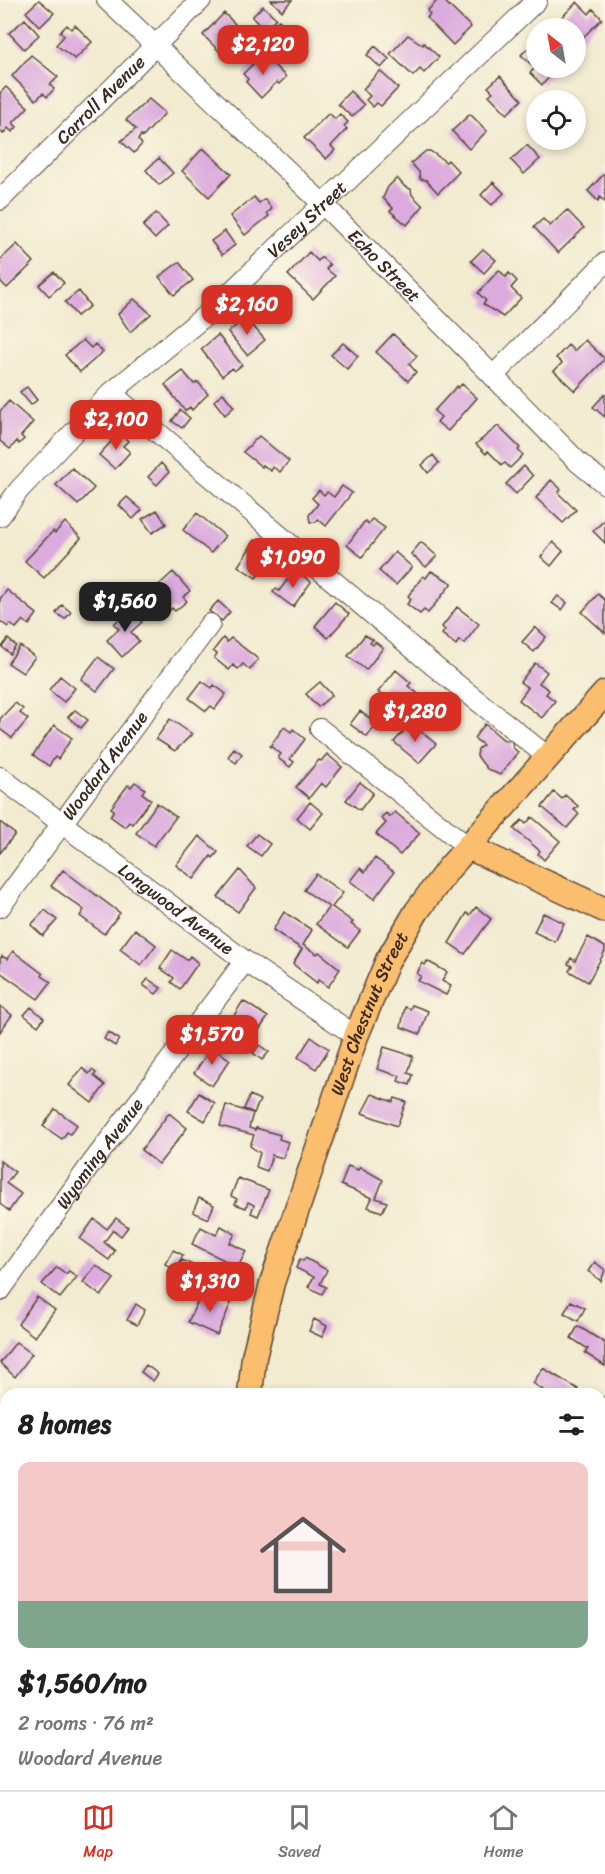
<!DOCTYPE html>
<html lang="en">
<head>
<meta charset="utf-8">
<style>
  :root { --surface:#fff; --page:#f2f2f2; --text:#202124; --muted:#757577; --line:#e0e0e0; --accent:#d93025 }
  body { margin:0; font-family:Sriracha,sans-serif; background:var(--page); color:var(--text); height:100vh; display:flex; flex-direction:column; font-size:22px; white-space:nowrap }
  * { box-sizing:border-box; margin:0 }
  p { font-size:20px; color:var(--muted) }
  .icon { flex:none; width:33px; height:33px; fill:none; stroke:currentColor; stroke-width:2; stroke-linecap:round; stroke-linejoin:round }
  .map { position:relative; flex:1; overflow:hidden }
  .sheet { position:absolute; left:0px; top:1388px; width:606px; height:404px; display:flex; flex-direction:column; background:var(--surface); border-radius:18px 18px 0 0; box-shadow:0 3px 9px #0003 }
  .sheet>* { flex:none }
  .needle { width:39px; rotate:329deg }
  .buttons { position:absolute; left:526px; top:18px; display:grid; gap:12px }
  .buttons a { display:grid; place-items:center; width:60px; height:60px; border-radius:50%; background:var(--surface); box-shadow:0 3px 9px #0003; font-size:30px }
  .price { position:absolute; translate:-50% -51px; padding:0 14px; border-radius:12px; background:var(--accent); color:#fff; font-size:20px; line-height:39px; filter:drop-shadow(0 2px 3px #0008) }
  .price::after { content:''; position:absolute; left:50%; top:36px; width:18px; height:14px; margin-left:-9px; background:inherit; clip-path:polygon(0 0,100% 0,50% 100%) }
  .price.on { background:#222; color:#fff }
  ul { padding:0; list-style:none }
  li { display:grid; align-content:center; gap:12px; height:318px; padding:0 18px }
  li span { display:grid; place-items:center; height:186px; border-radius:12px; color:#555 }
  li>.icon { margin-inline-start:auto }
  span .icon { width:108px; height:108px; fill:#fffc; stroke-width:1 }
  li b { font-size:26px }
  h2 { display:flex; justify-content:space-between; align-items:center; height:72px; padding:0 18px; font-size:26px }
  .tab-bar { display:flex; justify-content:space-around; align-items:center; height:84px; border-top:2px solid var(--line); background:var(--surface); font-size:16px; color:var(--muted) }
  .tab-bar a { display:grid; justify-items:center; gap:3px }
  .tab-bar .on { color:var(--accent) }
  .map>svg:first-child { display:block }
  .building { fill:#dbabde }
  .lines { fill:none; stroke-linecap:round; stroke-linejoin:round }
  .minor-casing { stroke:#564739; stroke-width:22 }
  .major-casing { stroke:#564739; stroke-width:27 }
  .minor { stroke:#fff; stroke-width:20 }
  .major { stroke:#fbbd6e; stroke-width:24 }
  .labels { text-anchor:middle; stroke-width:4.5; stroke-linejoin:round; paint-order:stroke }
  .street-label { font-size:18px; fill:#3b2a1e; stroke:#fcf5e5 }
</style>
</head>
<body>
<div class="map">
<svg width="605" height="1790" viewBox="0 0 605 1790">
  <rect width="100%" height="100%" fill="#fcf5e5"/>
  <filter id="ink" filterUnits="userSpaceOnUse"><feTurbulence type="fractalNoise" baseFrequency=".0167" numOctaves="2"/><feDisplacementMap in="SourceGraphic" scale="12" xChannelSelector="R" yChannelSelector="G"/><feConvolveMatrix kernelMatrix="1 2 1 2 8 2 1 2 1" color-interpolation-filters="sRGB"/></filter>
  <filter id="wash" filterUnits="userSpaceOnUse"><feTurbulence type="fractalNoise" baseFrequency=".008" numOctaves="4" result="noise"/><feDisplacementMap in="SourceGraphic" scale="24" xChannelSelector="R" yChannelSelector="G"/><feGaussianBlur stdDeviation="1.35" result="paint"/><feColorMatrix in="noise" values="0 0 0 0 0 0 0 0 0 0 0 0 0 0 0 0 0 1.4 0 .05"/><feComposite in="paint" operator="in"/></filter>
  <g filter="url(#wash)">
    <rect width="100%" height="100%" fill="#f2ebd0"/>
    <g id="blocks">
      <path class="building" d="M39 0 54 13 40 27 26 12Z
        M271 0H292L282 11Z
        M438 0H443L471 27 453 45 427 18 430 14 427 11Z
        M577 2 589 14 593 9 602 19 581 39 576 34V28H571L561 18Z
        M263 6 276 18 264 30 252 17Z
        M224 13 235 24 229 30 244 44 228 60 203 35Z
        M25 19 39 35 24 49 9 33Z
        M279 20 292 34 279 46 266 32Z
        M67 25 71 29 75 25 92 42 75 59 56 45 64 36 60 32Z
        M408 35 423 45 424 43 439 57 424 73 420 69 413 76 390 54Z
        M537 39V68H568L563 73 558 68 542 85 530 73 535 68 521 55Z
        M375 46 389 59 381 68 367 55Z
        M263 54 286 77 279 84 277 82 261 98 246 82 248 79 243 74Z
        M31 55 58 77 50 85 54 89 47 97 43 93 36 100 12 76Z
        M380 71 398 88 381 106 377 103 373 107 366 100 370 96 363 89Z
        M500 76 522 100 507 114 489 95 493 92 488 87Z
        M6 87 28 107 13 123 17 127 12 132 8 128 3 134 0 130V93Z
        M350 91 364 105 352 117 338 104Z
        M149 99 165 113 143 137 141 135 138 140 142 144 134 153 121 141 136 129 126 120Z
        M329 113 335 119 340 114 348 122 344 126 347 129 331 146 335 150 326 159 304 138Z
        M470 114 487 131 469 149 452 131Z
        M527 145 540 159 524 174 511 160Z
        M203 148 231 174 209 197 182 171Z
        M426 151H430L446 162 448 160 459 172 438 193 426 180 420 179 419 172 411 163Z
        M159 158 173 173 159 185 146 170Z
        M605 173V202L600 197 598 201 588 191Z
        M397 178 405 187 411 189 412 195 423 206 407 225 390 211 393 208 383 198 388 187Z
        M493 182 504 193 492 205 481 195Z
        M254 197 259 203 265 199 272 209 267 213 269 216 245 235 230 216Z
        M567 210 584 228 558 253 534 227 543 219 550 226Z
        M156 213 168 226 155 239 143 226Z
        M225 231 235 245 222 255 211 241Z
        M17 244 34 262 7 288 0 281V260Z
        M483 249 496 260 484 273 471 261Z
        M309 252 318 261 321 257 330 265 326 269 335 276 313 299 288 275Z
        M179 262 193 280 174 295 159 277Z
        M499 270 506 277 509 273 517 281 511 288 521 298 503 317 483 304 486 301 478 293Z
        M54 272 64 283 49 296 39 285Z
        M268 288 283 303 270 316 255 300Z
        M79 291 90 306 77 316 65 302Z
        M134 299 151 314 130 332 118 314Z
        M246 318 265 340 247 355 228 332Z
        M393 334 417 356 409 364 416 372 408 381 376 352Z
        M218 335 242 365 234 371 232 368 222 376 201 349Z
        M83 340 91 348 95 344 103 352 80 372 65 355Z
        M585 340 605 359 575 391 554 371 562 363 556 358 568 345 574 351Z
        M343 343 358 356 347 369 331 355Z
        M183 371 194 384 198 382 208 394 192 410 190 407 185 411 165 385Z
        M462 384 477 398 448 431 437 422 441 417 434 411 457 386 458 388Z
        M27 387 37 400 31 405 20 392Z
        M223 393 234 407 225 415 214 401Z
        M605 394V417L593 407Z
        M9 401 33 422 21 436 24 439 19 444 17 441 10 449 0 441V411Z
        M180 410 190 418 182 428 172 421Z
        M498 426 520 448 518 450 523 455 510 468 505 463 502 465 488 451 486 454 476 444Z
        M119 433 128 441 123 446 130 452 115 469 99 455Z
        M259 436 289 461 280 472 273 467 271 471 263 465 262 467 243 452Z
        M433 455 439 463 428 473 422 465Z
        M161 463 169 472 157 485 148 477Z
        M524 466 533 476 516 494 506 484Z
        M72 468 94 488 78 505 56 485Z
        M551 480 561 489 558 493 576 510 563 523 536 498Z
        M342 486 352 493 326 526 318 519 316 522H310L309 515 318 504 312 498 319 490 324 495 327 492 334 497Z
        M127 497 142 510 133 519 119 505Z
        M157 510 166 524 152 533 142 519Z
        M197 513 225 536 211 553 183 530Z
        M372 519 385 528 362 557 347 545 365 521 368 524Z
        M605 520V543L593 531Z
        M65 522 81 538 44 578 25 561 53 531 55 533Z
        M255 540 274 553 256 578 238 566Z
        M421 542 437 556 426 567 411 554Z
        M553 542 563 551 551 566 541 557Z
        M395 552 412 567 396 585 379 571Z
        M295 570 311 582 293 607 273 592 276 589 279 591Z
        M431 571 452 583 428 613 424 610 420 614 407 604 411 599 408 596 423 576 426 578Z
        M173 572 190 591 183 597 187 601 175 611 172 608 167 613 150 593Z
        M7 590 37 614 29 625 23 620 16 628 10 624 8 627 0 621V599Z
        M598 594 605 600V633L582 612Z
        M558 596 567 603 562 610 552 603Z
        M218 601 230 612 222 621 209 611Z
        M335 602 349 614 328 638 315 626Z
        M62 605 71 612 65 619 56 613Z
        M457 607 479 624 464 644 459 640 456 645 442 634 445 630 442 627Z
        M130 609 142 622 131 632 139 641 122 657 107 640 119 629 114 624 121 617 119 615Z
        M535 627 546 637 534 652 522 642Z
        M365 635 373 640 370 643 373 645 375 642 383 648 366 670 348 656Z
        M223 638 227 642 231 638 258 659 250 670 243 664 238 669 233 665 229 670 214 658 217 654 213 651Z
        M8 639 16 646 10 654 2 647Z
        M20 646 35 657 23 673 8 663Z
        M98 657 114 669 97 691 81 679Z
        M535 663 547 672 539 683 549 690 546 694 555 701 542 718 519 700 528 688 520 682Z
        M396 670 411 683 408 686 417 693 397 718 384 707 389 700 378 692Z
        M60 676 75 688 64 702 49 690Z
        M202 681 212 688 214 685 226 694 215 709 211 706 206 711 189 698Z
        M320 682 332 695 318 707 306 694Z
        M15 703 23 709 20 713 28 719 12 738 0 729V719Z
        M442 705 456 716 444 731 430 719Z
        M75 710 88 720 81 728 68 717Z
        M360 711 377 724 367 737 350 724Z
        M170 719 192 734 175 751 156 739Z
        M411 723 436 744 419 763 394 742Z
        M485 724 505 741 512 740 513 748 518 752 500 775 487 769 477 756 478 749 483 745 474 738Z
        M54 725 72 738 58 759 55 757 49 766 33 755Z
        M284 727 291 732 293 729 305 739 290 759 294 762 290 767 278 758 281 754 270 746Z
        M234 748 242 754 236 763 228 757Z
        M327 754 342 767 326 787 321 783 309 798 296 787 319 760 321 761Z
        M135 782 145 789 142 793 151 800 132 824 129 822 125 827 110 816 114 810 111 808 128 785 131 787Z
        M360 782 373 793 360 810 346 800Z
        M554 792 562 799 565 795 578 806 574 810 579 814 567 828 542 807Z
        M310 802 323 813 310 829 297 818Z
        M157 803 176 817 154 846 136 833Z
        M395 812 420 833 400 855 376 834 386 823 381 818 386 813 390 817Z
        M532 817 560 841 544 860 538 854 540 851 514 829 522 820 526 824Z
        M0 822 15 834 0 853Z
        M257 834 270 844 261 856 247 846Z
        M199 836 218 852 213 858 211 856 194 879 176 865Z
        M375 858 394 872 374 899 350 881 360 868 365 872Z
        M63 870 120 913 104 934 80 916 84 910 51 886Z
        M240 870 256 888 238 912 218 897Z
        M316 874 343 893 332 907 353 922 351 924 360 931 348 947 316 924 329 907 304 890Z
        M476 907 491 919 465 954 449 943 467 913 470 915Z
        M45 910 57 920 43 936 31 925Z
        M284 912 312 930 303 945 317 954 319 952 340 969 328 987 318 980 317 983 293 964 302 949 273 930Z
        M543 913 564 923 555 942 534 932Z
        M135 929 156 945 141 965 120 949Z
        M588 937 605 947V951L588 982 569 971 572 966 568 964 571 958 575 961Z
        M172 950 187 960 190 956 198 963 180 989 171 982 174 978 160 968Z
        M13 951 43 974 42 976 51 982 38 999 0 972V959L2 956 7 959Z
        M427 961 447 972 442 981 451 986 446 995 418 981 421 976 417 974 422 963 425 965Z
        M148 979 161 988 156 994 143 985Z
        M243 1001 268 1017 255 1036 231 1020Z
        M412 1005 428 1011 420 1034 401 1027 405 1007 410 1009Z
        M0 1006 12 1015 0 1032Z
        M31 1007 44 1018 38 1026 24 1015Z
        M108 1032 119 1039 115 1046 104 1039Z
        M311 1037 329 1049 316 1069 298 1057Z
        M259 1045 269 1052 262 1060 253 1053Z
        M212 1047 230 1060 212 1086 194 1073Z
        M384 1047 413 1056 408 1073 413 1075 410 1085 398 1081 400 1076 377 1069Z
        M82 1068 89 1074 92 1070 96 1073 94 1076 105 1085 92 1103 69 1085Z
        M199 1093 215 1103 205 1121 188 1111Z
        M372 1094 393 1102 395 1098 406 1102 397 1126 362 1113Z
        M250 1095 260 1100 254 1113 244 1109Z
        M226 1105 253 1113 249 1128 255 1130 256 1128 280 1135 279 1139 288 1142 283 1158 272 1155 267 1171 256 1167 260 1153 250 1146 254 1135 220 1126Z
        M55 1109 77 1125 70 1134 67 1132 62 1139 43 1126Z
        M169 1113 187 1128 159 1164 141 1150Z
        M0 1161 15 1172 6 1183 21 1194 9 1211 0 1204Z
        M348 1166 358 1170 360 1167 383 1180 376 1198 387 1202 382 1212 368 1207 372 1198 341 1185Z
        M238 1178 269 1190 258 1216 251 1213 254 1205 248 1202 246 1208 235 1204 237 1199 231 1196Z
        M199 1198 214 1205 208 1219 193 1212Z
        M116 1218 128 1227 121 1236 113 1230 104 1242 115 1251 109 1260 80 1239 94 1219 107 1229Z
        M221 1226 235 1234 230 1243 246 1251 238 1267 192 1244 201 1227 216 1235Z
        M173 1250 183 1255 175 1269 165 1264Z
        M305 1258 327 1270 320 1284 326 1287 322 1294 308 1287 314 1277 296 1268 300 1259 303 1261Z
        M182 1260 195 1266 189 1279 175 1272Z
        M595 1262 605 1270 601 1281 588 1271Z
        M96 1265 114 1279 101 1296 83 1282Z
        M57 1267 66 1274 69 1271 77 1277 60 1298 42 1284Z
        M203 1290 231 1303 217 1335 188 1322Z
        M37 1297 55 1310 35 1337 18 1324Z
        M571 1301 585 1308 578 1321 564 1313Z
        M136 1304 145 1310 137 1325 127 1320Z
        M314 1319 327 1326 322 1337 309 1331Z
        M578 1326 605 1343V1366L585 1353 588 1349 571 1338Z
        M16 1342 32 1354 15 1377 0 1363Z
        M146 1365 158 1374 153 1381 141 1372Z
        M543 1368 578 1389 576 1394H549L533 1383Z
        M605 1462V1487L600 1484V1472Z
        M0 1739 6 1743 5 1770 0 1767Z
        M35 1785H72L69 1790H39L34 1787Z
        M302 1785H328L327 1790H301Z
        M410 1785H451L455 1787 453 1790H415Z"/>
    </g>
  </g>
  <g filter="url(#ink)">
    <use href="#blocks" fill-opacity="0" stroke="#564739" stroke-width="1.5"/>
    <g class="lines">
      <g class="minor-casing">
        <g id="minor">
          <path id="s1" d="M107 0 324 205 579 463 605 484"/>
          <path id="s2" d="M0 200 201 0"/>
          <path d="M493 376 605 263"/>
          <path d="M111 393 435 667 548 757"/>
          <path id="s3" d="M0 516 19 490 111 393 212 310 537 0"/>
          <path d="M320 729 468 847"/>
          <path id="s4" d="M0 777 245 961 356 1036"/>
          <path id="s5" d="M0 907 210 624"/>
          <path id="s6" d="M0 1291 89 1167 245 961"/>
          <path d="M600 1416 605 1407"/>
          <path d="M0 1619 6 1614"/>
          <path d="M583 1785 592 1790"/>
          <path d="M378 1790 381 1785"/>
        </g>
      </g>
      <g class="major-casing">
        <g id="major">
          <path d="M468 847 605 910"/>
          <path id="s7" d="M250 1394 254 1357 272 1283 356 1036 388 960 417 911 449 868 605 693"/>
          <path d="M256 1785V1790"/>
        </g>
      </g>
      <use href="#minor" class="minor"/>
      <use href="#major" class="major"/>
    </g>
  </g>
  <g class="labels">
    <g class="street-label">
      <text dy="6" stroke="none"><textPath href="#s2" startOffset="142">Carroll Avenue</textPath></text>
      <text dy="6" stroke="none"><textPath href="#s3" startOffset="428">Vesey Street</textPath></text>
      <text dy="6" stroke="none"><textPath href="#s1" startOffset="384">Echo Street</textPath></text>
      <text dy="6" stroke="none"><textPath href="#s5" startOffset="176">Woodard Avenue</textPath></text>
      <text dy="6" stroke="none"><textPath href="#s4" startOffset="220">Longwood Avenue</textPath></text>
      <text dy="6" stroke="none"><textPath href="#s7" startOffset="400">West Chestnut Street</textPath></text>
      <text dy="6" stroke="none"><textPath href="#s6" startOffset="170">Wyoming Avenue</textPath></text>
    </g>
  </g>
</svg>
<div class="buttons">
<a><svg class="needle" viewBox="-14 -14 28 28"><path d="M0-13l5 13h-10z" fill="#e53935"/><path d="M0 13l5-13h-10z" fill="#757577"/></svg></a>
<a><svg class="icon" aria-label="locate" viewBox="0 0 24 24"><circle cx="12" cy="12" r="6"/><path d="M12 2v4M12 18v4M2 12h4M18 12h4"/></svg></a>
</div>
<b class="price" style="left:263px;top:76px">$2,120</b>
<b class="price" style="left:247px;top:336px">$2,160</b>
<b class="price" style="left:116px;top:451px">$2,100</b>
<b class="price" style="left:293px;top:589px">$1,090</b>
<b class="price on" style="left:125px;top:633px">$1,560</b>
<b class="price" style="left:415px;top:743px">$1,280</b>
<b class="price" style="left:212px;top:1066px">$1,570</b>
<b class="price" style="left:210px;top:1313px">$1,310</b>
<section class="sheet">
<h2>8 homes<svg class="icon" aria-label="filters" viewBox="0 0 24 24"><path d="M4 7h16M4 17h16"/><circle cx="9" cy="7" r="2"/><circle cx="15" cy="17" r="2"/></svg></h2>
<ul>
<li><span style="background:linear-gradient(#f6c9c9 75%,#7fa58c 0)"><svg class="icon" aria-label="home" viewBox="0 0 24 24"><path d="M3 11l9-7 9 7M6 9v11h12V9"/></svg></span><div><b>$1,560/mo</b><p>2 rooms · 76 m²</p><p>Woodard Avenue</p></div></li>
</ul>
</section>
</div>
<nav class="tab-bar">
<a class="on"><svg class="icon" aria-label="map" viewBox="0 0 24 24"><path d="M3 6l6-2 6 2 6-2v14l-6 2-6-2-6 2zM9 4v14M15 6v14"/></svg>Map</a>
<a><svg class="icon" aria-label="saved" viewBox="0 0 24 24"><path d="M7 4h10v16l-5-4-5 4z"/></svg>Saved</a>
<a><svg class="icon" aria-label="home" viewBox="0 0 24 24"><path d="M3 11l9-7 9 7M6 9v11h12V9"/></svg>Home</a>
</nav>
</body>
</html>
